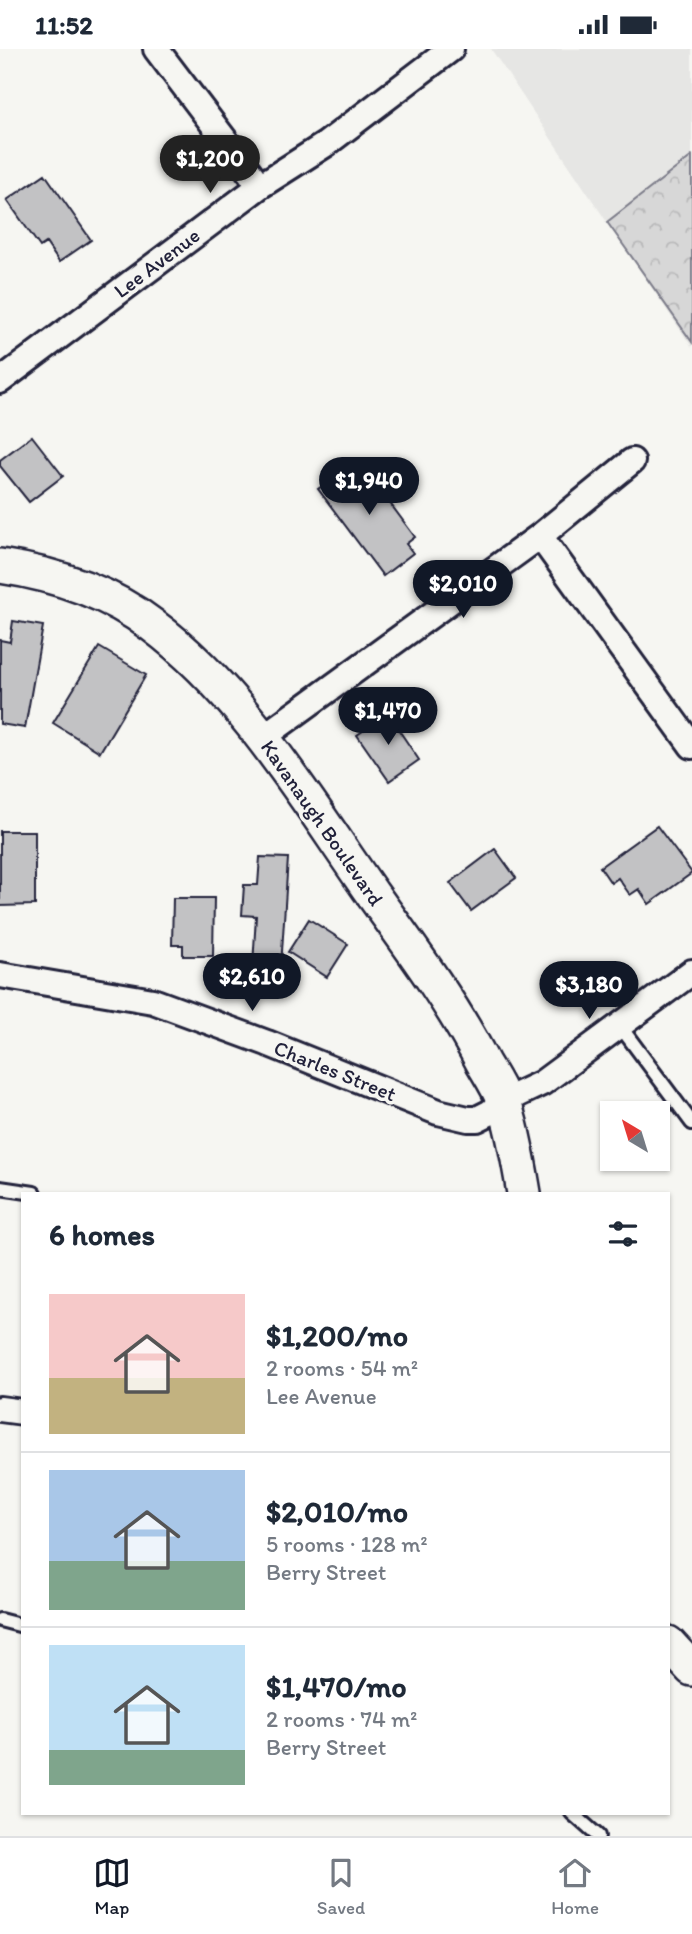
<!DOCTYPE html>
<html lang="en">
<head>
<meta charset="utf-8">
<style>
  :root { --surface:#fff; --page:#f6f6f7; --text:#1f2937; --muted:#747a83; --line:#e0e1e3; --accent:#111827 }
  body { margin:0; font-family:Itim,sans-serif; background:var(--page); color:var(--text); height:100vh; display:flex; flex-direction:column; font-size:26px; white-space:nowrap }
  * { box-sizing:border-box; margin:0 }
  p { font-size:23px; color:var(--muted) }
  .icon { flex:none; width:38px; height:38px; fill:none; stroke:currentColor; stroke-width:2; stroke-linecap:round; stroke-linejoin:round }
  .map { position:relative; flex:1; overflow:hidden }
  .drawer { position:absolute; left:21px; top:1143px; width:649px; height:623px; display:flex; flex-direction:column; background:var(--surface); border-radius:0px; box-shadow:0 2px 5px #0004 }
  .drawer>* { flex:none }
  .needle { width:46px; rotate:322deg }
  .controls { position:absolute; left:600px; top:1052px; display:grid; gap:14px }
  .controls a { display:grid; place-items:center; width:70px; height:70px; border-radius:0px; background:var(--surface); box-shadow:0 2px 5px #0004; font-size:35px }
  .price { position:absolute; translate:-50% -60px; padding:0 16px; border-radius:24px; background:var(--accent); color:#fff; font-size:23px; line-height:46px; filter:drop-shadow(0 2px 4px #0008) }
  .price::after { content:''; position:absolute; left:50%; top:42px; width:21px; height:16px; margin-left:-10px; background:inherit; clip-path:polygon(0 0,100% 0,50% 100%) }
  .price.selected { background:#222; color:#fff }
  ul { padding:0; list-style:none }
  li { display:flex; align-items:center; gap:21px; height:175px; padding:0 28px }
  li+li { border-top:2px solid var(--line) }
  li span { display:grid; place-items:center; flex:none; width:196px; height:140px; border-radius:0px; color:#555 }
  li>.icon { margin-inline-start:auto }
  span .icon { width:84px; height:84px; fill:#fffc; stroke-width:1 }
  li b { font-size:30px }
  h2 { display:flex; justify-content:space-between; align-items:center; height:84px; padding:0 28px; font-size:30px }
  .status { display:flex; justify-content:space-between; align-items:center; height:49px; padding:0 35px; background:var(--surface); direction:ltr }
  .status svg { height:19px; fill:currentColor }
  .tab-bar { display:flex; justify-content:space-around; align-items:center; height:98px; border-top:2px solid var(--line); background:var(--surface); font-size:19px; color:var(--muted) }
  .tab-bar a { display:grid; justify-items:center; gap:4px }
  .tab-bar .selected { color:var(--accent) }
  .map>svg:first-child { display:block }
  .built { fill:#e6e6e4 }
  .forest { fill:url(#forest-crowns); stroke:#7c7c89; stroke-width:2 }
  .building { fill:#c2c2c4; stroke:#22223b; stroke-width:2 }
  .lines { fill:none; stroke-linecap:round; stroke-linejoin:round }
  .lane-casing { stroke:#22223b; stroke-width:18 }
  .street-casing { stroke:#22223b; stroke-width:30 }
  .secondary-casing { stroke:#22223b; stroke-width:38 }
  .lane { stroke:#f6f6f2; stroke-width:12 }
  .street { stroke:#f6f6f2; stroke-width:24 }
  .secondary { stroke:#f6f6f2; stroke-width:33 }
  .labels { text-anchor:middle; stroke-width:7; stroke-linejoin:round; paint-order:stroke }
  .street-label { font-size:21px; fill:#22223b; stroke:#f6f6f2 }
</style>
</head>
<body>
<div class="status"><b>11:52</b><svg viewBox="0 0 49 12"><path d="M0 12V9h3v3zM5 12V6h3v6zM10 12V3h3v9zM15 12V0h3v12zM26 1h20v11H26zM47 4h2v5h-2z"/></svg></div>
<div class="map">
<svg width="692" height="1787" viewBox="0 0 692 1787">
  <defs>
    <pattern id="forest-crowns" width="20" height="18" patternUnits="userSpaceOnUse" patternTransform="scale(1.75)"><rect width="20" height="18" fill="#d7d7d7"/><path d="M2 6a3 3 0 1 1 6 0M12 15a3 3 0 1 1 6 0" fill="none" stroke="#b8b8b9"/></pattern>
  </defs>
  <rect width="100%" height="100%" fill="#f6f6f2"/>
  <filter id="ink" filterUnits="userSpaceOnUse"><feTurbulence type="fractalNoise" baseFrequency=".0143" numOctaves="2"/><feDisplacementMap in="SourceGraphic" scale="14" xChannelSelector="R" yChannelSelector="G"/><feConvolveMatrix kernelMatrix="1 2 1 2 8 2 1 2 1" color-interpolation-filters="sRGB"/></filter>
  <g filter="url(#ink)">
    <path class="built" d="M491 0H692V298L607 173Z"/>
    <path class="forest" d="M692 107V293L607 173Z"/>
    <path class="building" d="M45 125 91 191 59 213 46 194 40 198 7 151Z
      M32 387 63 427 29 453 0 417V411Z
      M358 411 415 488 406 495 413 504 383 527 318 440Z
      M13 572 43 577 25 679 0 675V591L10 593Z
      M99 598 146 626 100 703 53 674Z
      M388 665 419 711 389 732 357 686Z
      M657 777 692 824 649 855 639 840 630 846 618 829 611 834 600 818Z
      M0 782H35V856L0 857Z
      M495 800 516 829 471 862 450 834Z
      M260 808 288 809 281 918 253 916 256 867 242 866 244 836H258Z
      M173 849H214L213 907H183V896H172Z
      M309 870 348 895 327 928 288 903Z"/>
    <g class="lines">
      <g class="lane-casing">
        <path id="lane" d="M620 977 692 1074
          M0 1139 34 1144
          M0 1571 23 1577
          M572 1764 598 1787"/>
      </g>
      <g class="street-casing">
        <path id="street" d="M156 0 260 137
          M0 332 260 137 326 95 451 0
          M540 487 692 697
          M262 689 540 487 632 412
          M0 926 153 952 267 994 438 1063 468 1070H477L489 1064 504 1052 542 1034 692 923
          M0 1360 23 1363"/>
      </g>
      <g class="secondary-casing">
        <path id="secondary" d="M0 517C53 525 109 543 152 576 243 643 308 754 373 846 412 900 452 954 483 1014 490 1026 498 1038 503 1051 512 1074 520 1120 524 1144
          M668 1594 692 1620"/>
      </g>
      <use href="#lane" class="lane"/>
      <use href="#street" class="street"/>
      <use href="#secondary" class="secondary"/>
    </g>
  </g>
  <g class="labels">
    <g class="street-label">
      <text transform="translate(157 214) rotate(-37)" y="7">Lee Avenue</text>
      <text transform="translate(322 774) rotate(55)" y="7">Kavanaugh Boulevard</text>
      <text transform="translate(335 1022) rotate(22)" y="7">Charles Street</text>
    </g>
  </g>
</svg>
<div class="controls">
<a><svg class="needle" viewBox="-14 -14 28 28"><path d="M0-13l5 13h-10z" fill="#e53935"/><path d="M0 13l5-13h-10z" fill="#747a83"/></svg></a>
</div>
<b class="price selected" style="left:210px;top:146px">$1,200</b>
<b class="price" style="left:369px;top:468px">$1,940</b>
<b class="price" style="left:463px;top:571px">$2,010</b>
<b class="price" style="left:388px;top:698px">$1,470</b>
<b class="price" style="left:252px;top:964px">$2,610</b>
<b class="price" style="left:589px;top:972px">$3,180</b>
<section class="drawer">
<h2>6 homes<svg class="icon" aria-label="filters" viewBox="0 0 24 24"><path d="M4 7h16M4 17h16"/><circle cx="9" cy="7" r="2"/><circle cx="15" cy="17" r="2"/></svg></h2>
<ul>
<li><span style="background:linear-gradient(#f6c9c9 60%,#c2b280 0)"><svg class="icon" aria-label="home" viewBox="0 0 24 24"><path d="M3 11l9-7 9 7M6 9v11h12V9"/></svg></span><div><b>$1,200/mo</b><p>2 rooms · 54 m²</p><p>Lee Avenue</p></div></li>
<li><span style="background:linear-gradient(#a9c7e8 65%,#7fa58c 0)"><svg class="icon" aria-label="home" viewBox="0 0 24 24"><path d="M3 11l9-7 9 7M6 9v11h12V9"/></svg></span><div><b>$2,010/mo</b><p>5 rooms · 128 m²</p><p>Berry Street</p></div></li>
<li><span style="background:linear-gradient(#bfe0f5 75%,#7fa58c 0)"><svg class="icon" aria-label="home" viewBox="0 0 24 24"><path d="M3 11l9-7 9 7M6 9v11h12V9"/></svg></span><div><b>$1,470/mo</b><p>2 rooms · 74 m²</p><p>Berry Street</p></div></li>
</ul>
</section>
</div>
<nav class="tab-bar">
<a class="selected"><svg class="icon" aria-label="map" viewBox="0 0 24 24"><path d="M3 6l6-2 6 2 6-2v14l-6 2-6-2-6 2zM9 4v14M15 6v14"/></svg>Map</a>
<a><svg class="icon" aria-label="saved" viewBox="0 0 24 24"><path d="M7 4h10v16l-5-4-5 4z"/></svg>Saved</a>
<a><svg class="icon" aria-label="home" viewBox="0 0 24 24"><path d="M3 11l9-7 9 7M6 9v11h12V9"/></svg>Home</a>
</nav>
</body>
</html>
